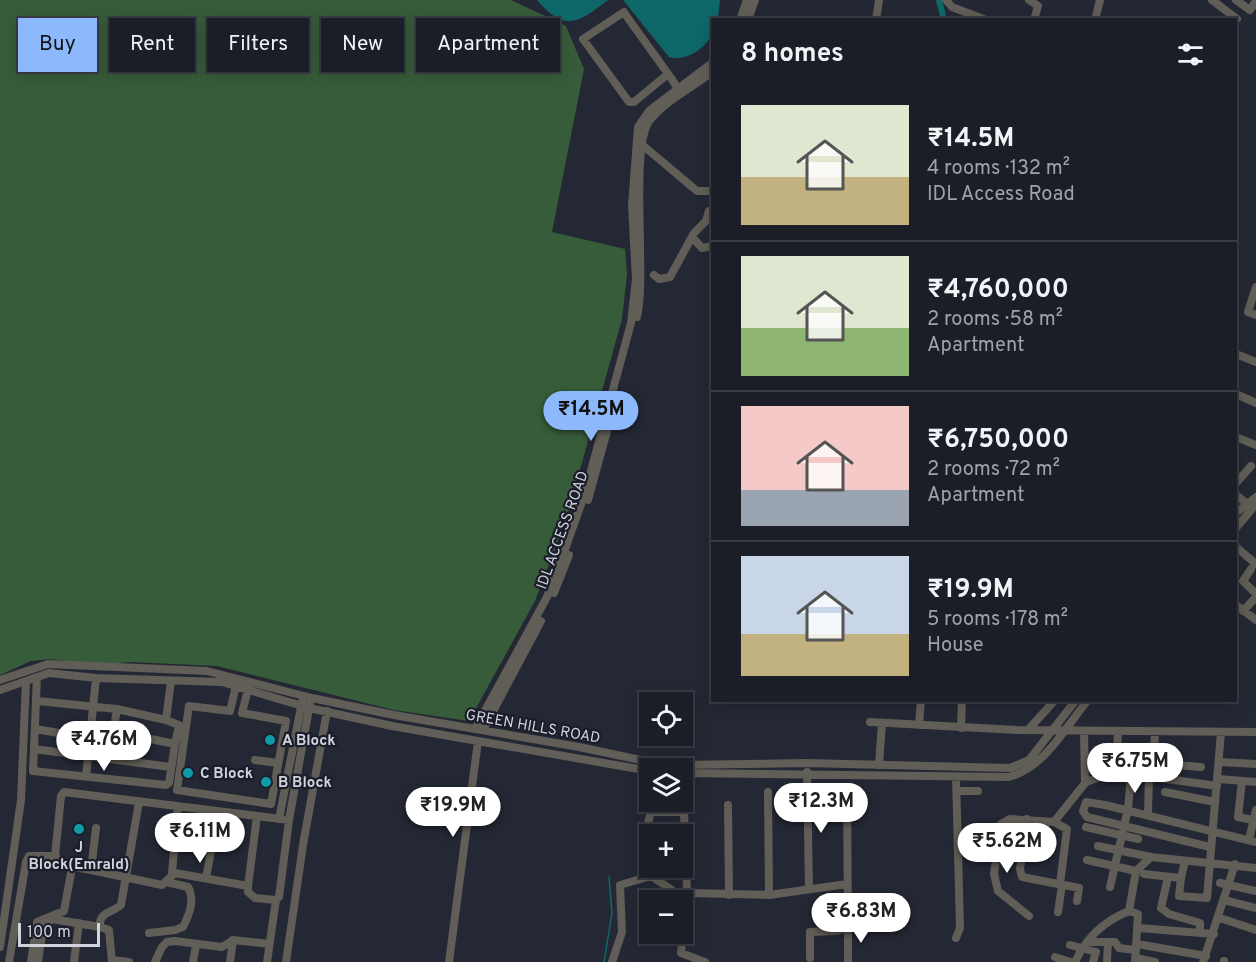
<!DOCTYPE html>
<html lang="en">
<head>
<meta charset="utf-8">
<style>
  :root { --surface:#1b1e27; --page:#24272f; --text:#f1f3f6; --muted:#a0a2a7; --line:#393c44; --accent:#8cb9fc }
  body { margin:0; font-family:Overpass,sans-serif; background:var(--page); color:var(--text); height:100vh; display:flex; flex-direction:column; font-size:22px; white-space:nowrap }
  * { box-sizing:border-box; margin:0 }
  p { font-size:20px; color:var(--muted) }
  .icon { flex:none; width:33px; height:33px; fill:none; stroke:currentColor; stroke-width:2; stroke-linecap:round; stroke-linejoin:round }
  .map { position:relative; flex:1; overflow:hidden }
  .sheet { position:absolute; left:711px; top:18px; width:526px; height:684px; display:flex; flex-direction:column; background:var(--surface); border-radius:0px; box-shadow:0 3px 15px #0003,0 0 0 2px var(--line) }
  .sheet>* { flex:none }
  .banner { position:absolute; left:18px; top:18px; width:570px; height:54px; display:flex; gap:12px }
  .buttons { position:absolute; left:639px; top:692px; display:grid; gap:12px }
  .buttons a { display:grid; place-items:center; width:54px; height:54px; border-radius:0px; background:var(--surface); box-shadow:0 3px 15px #0003,0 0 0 2px var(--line); font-size:30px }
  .scale { position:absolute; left:18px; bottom:15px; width:82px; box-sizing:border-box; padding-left:6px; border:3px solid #d0d3db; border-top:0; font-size:16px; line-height:21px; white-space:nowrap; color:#d0d3db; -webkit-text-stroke:4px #1b1e2a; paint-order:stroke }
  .price { position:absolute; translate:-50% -51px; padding:0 14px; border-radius:21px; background:#fff; color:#222; font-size:20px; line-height:39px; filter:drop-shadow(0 2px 3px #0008) }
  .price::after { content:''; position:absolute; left:50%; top:36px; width:18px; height:14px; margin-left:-9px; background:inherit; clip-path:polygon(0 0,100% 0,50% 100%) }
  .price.current { background:var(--accent); color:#111 }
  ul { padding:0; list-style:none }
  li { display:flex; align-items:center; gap:18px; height:150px; padding:0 30px }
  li+li { border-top:2px solid var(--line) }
  li span { display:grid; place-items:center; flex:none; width:168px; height:120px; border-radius:0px; color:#555 }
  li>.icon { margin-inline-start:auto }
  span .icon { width:72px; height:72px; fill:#fffc; stroke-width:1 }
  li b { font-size:26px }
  h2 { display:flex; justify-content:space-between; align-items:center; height:72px; padding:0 30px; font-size:26px }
  .pill { padding:0 21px; border-radius:0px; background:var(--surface); box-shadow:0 3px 15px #0003,0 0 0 2px var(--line); font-size:21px; line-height:54px }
  .pill.current { background:var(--accent); color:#111 }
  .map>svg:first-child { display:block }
  .green { fill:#375c3a }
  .water { fill:#0e6869 }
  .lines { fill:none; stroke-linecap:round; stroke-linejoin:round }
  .stream { stroke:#0e6869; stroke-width:1.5 }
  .canal { stroke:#0e6869; stroke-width:6 }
  .minor { stroke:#615d57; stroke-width:8 }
  .culture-dot { fill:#0f9aa8; stroke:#1b1e2a; stroke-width:2 }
  .labels { text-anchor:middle; stroke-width:4.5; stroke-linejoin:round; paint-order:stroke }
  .street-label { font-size:15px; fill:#d0d3db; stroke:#1b1e2a }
  .poi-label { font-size:15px; font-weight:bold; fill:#d0d3db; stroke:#1b1e2a; text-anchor:start }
</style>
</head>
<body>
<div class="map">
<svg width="1256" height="962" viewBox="0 0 1256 962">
  <rect width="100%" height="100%" fill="#242834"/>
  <path class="green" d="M0 0H511L566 26 584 69 552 232 625 249 627 274 622 319 566 520 535 601 469 721 394 710 217 666 131 662 97 665 51 659 31 661 0 675Z"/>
  <path class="water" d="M537 0H608C578 23 565 33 537 0Z
    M623 0H720L718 19 712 20C712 24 713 30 711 35 706 49 684 62 669 57Z"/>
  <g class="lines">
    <path class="stream" d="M604 962 612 913 609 877"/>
    <path class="canal" d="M939 0 944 20"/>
    <path class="minor" d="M946 0 952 7 986 20
      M1029 0 1038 6 1034 20
      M1212 0 1237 19
      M1236 0 1250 10 1256 1
      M740 20 747 0
      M748 20 755 0
      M876 20 879 0
      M1095 20 1100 0
      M668 74 634 102H629L583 39 624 12 625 14 671 78 678 89
      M640 143 697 191H712
      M692 237 702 248 712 246
      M654 275 659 279 670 277 694 233 706 221 709 211
      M1256 287 1248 312 1256 315
      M637 317C647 275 629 146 650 120 665 101 693 87 712 72
      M1236 354 1256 362
      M1236 394 1256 403
      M1236 437 1256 445
      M1236 483 1251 466
      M1236 495 1250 506
      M588 500 615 402
      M1236 513 1256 497
      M1236 528 1252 509 1256 500
      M1236 547 1256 564
      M1251 569 1243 581 1256 594
      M554 593 569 555
      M1236 605 1256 620
      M1243 611 1256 597
      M37 677 33 771 166 785 169 783 175 744
      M0 680 48 664 207 671 312 698 394 715 579 747 650 762 678 765 807 763 1010 768 1029 760 1076 700
      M236 686 230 711 189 706 177 790 271 804 286 721 242 713 248 689
      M0 690 49 673 96 678 222 682 309 708 392 726 650 771
      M37 701 117 709 166 720 171 681
      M870 722 1017 730 1256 732
      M919 725 921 700
      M961 728 962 700
      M35 729 89 738
      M89 729 112 731 175 744 179 725 166 720
      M475 729 547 597 563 555 585 493 631 323 636 279 632 205 638 127 649 111 712 63
      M483 730 541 621
      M1028 730 1055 700
      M1084 731 1085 783
      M34 749 109 759 117 709
      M1117 751 1118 732
      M109 759 171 767
      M255 760 278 763
      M1220 762 1256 764
      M1153 763 1201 767
      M879 765 882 723
      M807 772 809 889
      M682 773 1009 777C1045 767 1065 728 1088 700
      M1153 773 1160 778 1217 786
      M86 776 96 678
      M956 777 960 928 956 938
      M1219 779 1256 782
      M1242 781 1238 817 1253 820
      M957 791H978
      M768 792 769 895
      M1165 792 1215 802
      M653 801 647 829 651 876 672 890 681 900
      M686 801 689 797 690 773
      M728 805 729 895
      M650 812H684L687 890 691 893 769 895 847 884
      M1148 814 1149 775
      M279 819 302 702
      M1027 819 1020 869 1022 877 1079 888 1077 901
      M289 820 310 703
      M1054 822 1067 829 1060 884
      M1086 827 1138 839
      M1249 840 1256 810
      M1098 846 1151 857 1256 868
      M1210 847 1087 817 1083 811 1086 802 1105 805 1256 842
      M1087 860 1136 871
      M91 870 63 865 55 856 61 796 64 792 289 820 279 897 276 900 255 898 248 892V886L175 873 162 885 91 870 96 828
      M172 873 178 806
      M1144 874 1181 878 1185 861
      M1168 877 1161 908 1169 914 1200 923V933
      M206 878 213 840
      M1181 878 1179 896 1207 898 1221 732
      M1220 883 1256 891
      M248 886 257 816
      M1110 887 1128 809 1131 775
      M1224 900 1256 908
      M682 906 685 915 681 953 705 962
      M1129 911 1138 914 1135 962
      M1058 912 1062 885
      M1029 916 998 891 994 874 1001 824 1010 819 1054 822 1086 782 1106 775H1149L1153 773 1155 732
      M1220 918 1256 930
      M848 927V962
      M1139 928 1214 934
      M149 933 175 930 183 927C190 913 195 900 188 887L166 882
      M653 942 664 933
      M1087 942H1115L1119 948 1136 950
      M1137 944 1206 956
      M1070 945 1096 952 1093 962
      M0 947 21 800 26 681
      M1055 957 1070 962
      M810 958V932L837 931 848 927 847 790
      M1136 958 1155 962
      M112 960 129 962
      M9 962 26 862 29 856H55
      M31 962 37 922 64 911 71 873
      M38 962 43 928 52 919 100 927
      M74 962 79 923
      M112 962 109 930 100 927C98 912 112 913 121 905L139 802
      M155 962 162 947 167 942 175 941 222 947 233 940 269 944
      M193 962 196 945
      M230 962 233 940
      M267 962 276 900
      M286 962 303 845 327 711
      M449 962 478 741
      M612 962 622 932 620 885 651 876
      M1075 962C1086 938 1104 921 1129 911L1136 871 1151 857
      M1107 962 1108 942
      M1203 962 1235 864
      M1224 962V961"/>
  </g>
  <g class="culture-dot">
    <circle cx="270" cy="740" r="6"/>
    <circle cx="188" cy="773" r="6"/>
    <circle cx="266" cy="782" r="6"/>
    <circle cx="79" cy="829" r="6"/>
  </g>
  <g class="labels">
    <g class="street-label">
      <text transform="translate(562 530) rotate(-70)" y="5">IDL ACCESS ROAD</text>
      <text transform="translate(533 726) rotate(10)" y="5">GREEN HILLS ROAD</text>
    </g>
    <g class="poi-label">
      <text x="282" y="745">A Block</text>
      <text x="200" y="778">C Block</text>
      <text x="278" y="787">B Block</text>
      <text x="79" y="852" text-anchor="middle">J<tspan x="79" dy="17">Block(Emrald)</tspan></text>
    </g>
  </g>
</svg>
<div class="buttons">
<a><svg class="icon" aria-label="locate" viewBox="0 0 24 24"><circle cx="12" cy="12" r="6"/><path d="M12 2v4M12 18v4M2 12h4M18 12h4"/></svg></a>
<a><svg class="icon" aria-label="layers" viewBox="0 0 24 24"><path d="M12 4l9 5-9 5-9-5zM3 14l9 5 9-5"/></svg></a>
<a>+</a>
<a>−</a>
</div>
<div class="scale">100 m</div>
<b class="price current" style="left:591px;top:442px">₹14.5M</b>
<b class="price" style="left:104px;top:772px">₹4.76M</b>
<b class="price" style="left:1135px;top:794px">₹6.75M</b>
<b class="price" style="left:821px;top:834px">₹12.3M</b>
<b class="price" style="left:453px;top:838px">₹19.9M</b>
<b class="price" style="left:200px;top:864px">₹6.11M</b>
<b class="price" style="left:1007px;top:874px">₹5.62M</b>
<b class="price" style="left:861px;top:944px">₹6.83M</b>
<div class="banner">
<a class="pill current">Buy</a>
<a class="pill">Rent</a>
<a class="pill">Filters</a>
<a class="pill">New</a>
<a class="pill">Apartment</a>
</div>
<section class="sheet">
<h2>8 homes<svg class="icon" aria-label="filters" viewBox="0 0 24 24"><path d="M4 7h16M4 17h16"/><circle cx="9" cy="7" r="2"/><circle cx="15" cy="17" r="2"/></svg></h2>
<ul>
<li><span style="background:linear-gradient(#dfe7d0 60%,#c2b280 0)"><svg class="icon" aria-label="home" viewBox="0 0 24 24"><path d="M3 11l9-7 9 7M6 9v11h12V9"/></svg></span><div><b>₹14.5M</b><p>4 rooms · 132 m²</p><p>IDL Access Road</p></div></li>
<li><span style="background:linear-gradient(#dfe7d0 60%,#8fb573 0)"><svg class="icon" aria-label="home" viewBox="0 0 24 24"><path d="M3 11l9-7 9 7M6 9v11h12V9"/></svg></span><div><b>₹4,760,000</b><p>2 rooms · 58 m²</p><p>Apartment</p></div></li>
<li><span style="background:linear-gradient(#f6c9c9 70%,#9aa5b1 0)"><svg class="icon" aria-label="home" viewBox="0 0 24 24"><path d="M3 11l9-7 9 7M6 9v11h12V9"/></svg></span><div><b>₹6,750,000</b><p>2 rooms · 72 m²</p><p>Apartment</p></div></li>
<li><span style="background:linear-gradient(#c9d6e8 65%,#c2b280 0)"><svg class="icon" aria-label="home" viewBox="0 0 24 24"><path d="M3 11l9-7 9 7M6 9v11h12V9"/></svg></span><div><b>₹19.9M</b><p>5 rooms · 178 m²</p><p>House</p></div></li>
</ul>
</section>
</div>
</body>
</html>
